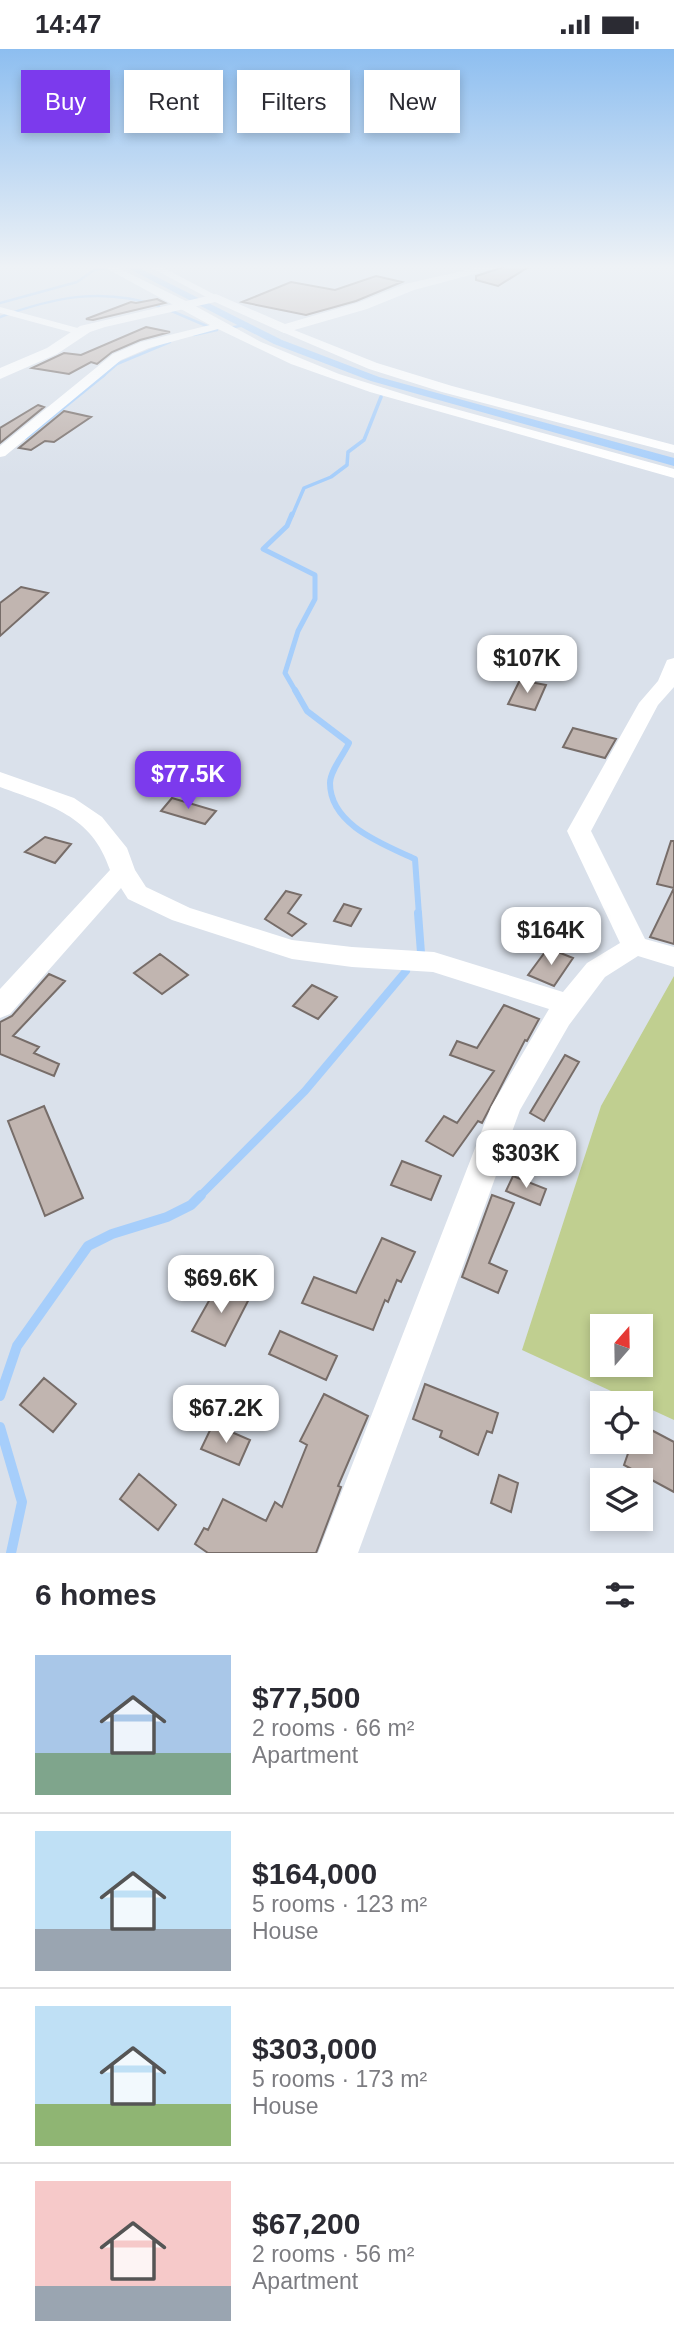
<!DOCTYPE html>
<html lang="en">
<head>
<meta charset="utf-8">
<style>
  :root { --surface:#fff; --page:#f2f2f3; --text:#2b2b33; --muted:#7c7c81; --line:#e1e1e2; --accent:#7c3aed }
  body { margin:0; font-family:Helvetica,sans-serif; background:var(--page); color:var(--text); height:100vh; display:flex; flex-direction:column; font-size:26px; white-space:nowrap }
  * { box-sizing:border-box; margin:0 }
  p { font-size:23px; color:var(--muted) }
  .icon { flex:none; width:38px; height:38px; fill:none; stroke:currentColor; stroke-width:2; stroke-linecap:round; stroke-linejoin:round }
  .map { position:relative; height:1504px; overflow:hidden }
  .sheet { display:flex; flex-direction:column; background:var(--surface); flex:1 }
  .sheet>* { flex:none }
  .banner { position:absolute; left:21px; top:21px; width:634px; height:63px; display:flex; gap:14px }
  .needle { width:46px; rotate:20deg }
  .fabs { position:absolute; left:590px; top:1265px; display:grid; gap:14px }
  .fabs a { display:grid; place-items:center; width:63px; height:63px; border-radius:0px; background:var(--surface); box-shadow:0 4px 10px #0003; font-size:35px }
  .price { position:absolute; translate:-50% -60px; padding:0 16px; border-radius:14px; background:#fff; color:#222; font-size:23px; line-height:46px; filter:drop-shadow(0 2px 4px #0008) }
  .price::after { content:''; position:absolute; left:50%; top:42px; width:21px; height:16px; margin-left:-10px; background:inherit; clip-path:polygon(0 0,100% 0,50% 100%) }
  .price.active { background:var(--accent); color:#fff }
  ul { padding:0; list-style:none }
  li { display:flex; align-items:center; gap:21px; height:175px; padding:0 35px }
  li+li { border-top:2px solid var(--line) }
  li span { display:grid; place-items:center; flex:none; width:196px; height:140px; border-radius:0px; color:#555 }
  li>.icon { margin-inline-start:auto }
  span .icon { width:84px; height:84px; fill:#fffc; stroke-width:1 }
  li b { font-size:30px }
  h2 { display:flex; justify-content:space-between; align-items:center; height:84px; padding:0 35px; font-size:30px }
  .chip { padding:0 24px; border-radius:0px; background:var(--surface); box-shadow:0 4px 10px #0003; font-size:24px; line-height:63px }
  .chip.active { background:var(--accent); color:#fff }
  .status { display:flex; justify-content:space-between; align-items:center; height:49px; padding:0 35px; background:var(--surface); direction:ltr }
  .status svg { height:19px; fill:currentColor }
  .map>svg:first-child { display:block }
  .green { fill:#c0cf90; fill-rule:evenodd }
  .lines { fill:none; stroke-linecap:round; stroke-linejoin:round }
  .stream-far5 { stroke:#a6cefb; stroke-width:2.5 }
  .stream-far4 { stroke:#a6cefb; stroke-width:3.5 }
  .stream-far3 { stroke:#a6cefb; stroke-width:5 }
  .stream-far2 { stroke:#a6cefb; stroke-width:6 }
  .stream-far1 { stroke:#a6cefb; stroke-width:8 }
  .stream { stroke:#a6cefb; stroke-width:10 }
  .canal { fill:#a6cefb; fill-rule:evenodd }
  .building { fill:#c1b5b0; stroke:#776d69; stroke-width:2 }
  .minor { fill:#fff; fill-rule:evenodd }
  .tertiary { fill:#fff; fill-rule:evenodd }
</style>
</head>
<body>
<div class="status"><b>14:47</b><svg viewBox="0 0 49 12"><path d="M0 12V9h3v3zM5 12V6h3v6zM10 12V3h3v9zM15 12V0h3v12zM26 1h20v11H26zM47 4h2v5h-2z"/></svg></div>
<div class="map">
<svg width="674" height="1504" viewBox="0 0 674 1504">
  <rect width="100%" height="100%" fill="#dae1eb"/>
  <path class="green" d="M674 927V1371L522 1301 601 1057ZM602 1278H640V1316H602Z"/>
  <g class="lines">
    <path class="stream-far5" d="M113 218 125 217
      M0 254 77 233 94 221 109 219
      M167 260 209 278
      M0 268C54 248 103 238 159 257
      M229 279 245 276
      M194 286 217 281
      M102 328 117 315 170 293"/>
    <path class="stream-far4" d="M26 389 104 326
      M292 467 304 439 331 428 347 416 348 403 364 391 381 348"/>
    <path class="stream-far3" d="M292 465 287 477 263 500 315 526V550L298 582 285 624 296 643"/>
    <path class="stream-far2" d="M295 641 307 662 349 694C344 705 330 722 330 734 330 776 383 795 415 810L419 866"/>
    <path class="stream-far1" d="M418 864 421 904
      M199 1148 305 1042 406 922"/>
    <path class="stream" d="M0 1347 17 1297 88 1197 112 1185 167 1168 191 1156 201 1146
      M0 1378 22 1453 11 1504"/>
    <path class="canal" d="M124 217H135L282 291 379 328 674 409V417L371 332 274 295Z"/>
  </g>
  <path class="building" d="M507 217H530L498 237 476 231V227Z
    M376 227 402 233 356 252 306 266 242 253 291 233 335 241Z
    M157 250 165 254 93 271 86 270 131 253 136 254Z
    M146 278 170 283 140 291 112 303 97 315 91 313 69 325 32 319 64 304 81 306Z
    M38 356 44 358 0 394V379Z
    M64 362 91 368 54 393 45 392 31 401 19 399Z
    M21 538 48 544 0 587V554Z
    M520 631 546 636 535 661 508 655Z
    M573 679 616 690 605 709 563 698Z
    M172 749 216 762 205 775 161 762Z
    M45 788 71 795 55 814 25 803Z
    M671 792H674V895L650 888 674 839 657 835Z
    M286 842 301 846 288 864 306 875 292 887 265 870Z
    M344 855 361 860 351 877 334 872Z
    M548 899 573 909 554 937 528 926Z
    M160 905 188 926 162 945 134 924Z
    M49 925 65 932 13 987 39 998 34 1004 59 1015 54 1027 0 1005V973L12 967Z
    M312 936 337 948 318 970 293 957Z
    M504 956 539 970 527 992 525 991 482 1074 478 1072 453 1107 426 1092 444 1067 457 1074 494 1022 450 1006 457 992 477 999Z
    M565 1006 579 1013 544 1072 530 1064Z
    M44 1057 83 1149 45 1167 8 1072Z
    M402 1112 441 1127 431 1151 391 1136Z
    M513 1127 546 1140 540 1156 506 1142Z
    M492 1146 514 1154 489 1214 507 1222 498 1244 462 1228Z
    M382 1189 415 1203 401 1233 397 1231 388 1253 385 1251 373 1281 302 1254 314 1228 356 1244Z
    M219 1234 250 1248 225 1297 192 1282Z
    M280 1282 337 1307 326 1331 269 1305Z
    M44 1329 76 1355 53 1383 20 1356Z
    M425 1335 498 1364 492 1384 487 1382 478 1406 440 1388 442 1382 413 1370Z
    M324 1345 368 1367 338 1437 341 1438 316 1504H208L195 1495 204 1479 208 1481 223 1450 266 1472 275 1453 282 1458 307 1396 300 1392Z
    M213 1375 250 1391 239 1416 201 1400Z
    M640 1375 674 1393V1443L624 1416 632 1393H640Z
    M139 1425 176 1456 158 1481 120 1450Z
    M499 1426 518 1434 511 1463 491 1454Z"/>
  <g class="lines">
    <path class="minor" d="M102 217H114L188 253 261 293 339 325 419 350 674 420V429L370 343 291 315 218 280 149 299 121 311 5 407 0 408V397L113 305 141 293 210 276Z
      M148 217H160L221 249 212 251Z
      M0 258 85 281 87 283 81 286 0 264Z
      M284 277 377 314 452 337 674 396V404L442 343 369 320 280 282V278Z
      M674 609V638L658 656 591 782 645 890 674 898V918L638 907 605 928 569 976 520 1061 358 1504H318L491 1058 549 960 433 923 352 918 292 910 172 871 128 850 121 839 10 965 0 969V940L110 821C92 766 49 756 0 738V723L74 749 102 768 127 799 135 821 146 838 190 859 292 891 352 898 434 903 563 943 587 914 620 894 567 782 639 654 658 632 667 611Z"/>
    <path class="tertiary" d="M484 217H504L414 241 367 260 284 284 215 253 105 278 90 283 57 305 0 330V319L47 299 80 277 216 245 285 275 357 254 405 235Z"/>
  </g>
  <linearGradient id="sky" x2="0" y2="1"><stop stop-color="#8dbef0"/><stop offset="0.51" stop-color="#eef2f6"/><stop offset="1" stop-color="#eef2f6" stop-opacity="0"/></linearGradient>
  <rect width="674" height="427" fill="url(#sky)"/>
</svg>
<div class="fabs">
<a><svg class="needle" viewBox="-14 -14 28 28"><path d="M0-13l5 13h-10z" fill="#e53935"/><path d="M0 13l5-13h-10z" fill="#7c7c81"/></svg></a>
<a><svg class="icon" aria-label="locate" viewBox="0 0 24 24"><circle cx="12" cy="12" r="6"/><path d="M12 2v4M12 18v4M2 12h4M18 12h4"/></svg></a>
<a><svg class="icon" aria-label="layers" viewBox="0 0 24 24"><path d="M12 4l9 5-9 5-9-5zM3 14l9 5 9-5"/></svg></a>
</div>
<b class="price" style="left:527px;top:646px">$107K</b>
<b class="price active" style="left:188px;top:762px">$77.5K</b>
<b class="price" style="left:551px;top:918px">$164K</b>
<b class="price" style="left:526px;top:1141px">$303K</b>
<b class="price" style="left:221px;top:1266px">$69.6K</b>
<b class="price" style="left:226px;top:1396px">$67.2K</b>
<div class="banner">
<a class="chip active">Buy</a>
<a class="chip">Rent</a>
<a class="chip">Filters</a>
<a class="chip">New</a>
</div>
</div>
<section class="sheet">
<h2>6 homes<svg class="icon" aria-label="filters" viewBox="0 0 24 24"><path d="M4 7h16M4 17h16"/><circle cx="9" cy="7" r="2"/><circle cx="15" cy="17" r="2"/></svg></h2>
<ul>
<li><span style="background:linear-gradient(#a9c7e8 70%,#7fa58c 0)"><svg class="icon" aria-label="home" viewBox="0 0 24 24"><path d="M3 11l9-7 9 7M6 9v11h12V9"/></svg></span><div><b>$77,500</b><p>2 rooms · 66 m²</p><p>Apartment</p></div></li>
<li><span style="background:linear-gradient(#bfe0f5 70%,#9aa5b1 0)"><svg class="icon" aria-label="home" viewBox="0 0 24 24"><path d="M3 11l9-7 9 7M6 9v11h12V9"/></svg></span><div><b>$164,000</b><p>5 rooms · 123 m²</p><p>House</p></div></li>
<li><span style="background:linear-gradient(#bfe0f5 70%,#8fb573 0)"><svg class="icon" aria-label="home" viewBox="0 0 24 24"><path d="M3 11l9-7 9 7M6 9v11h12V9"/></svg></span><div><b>$303,000</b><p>5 rooms · 173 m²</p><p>House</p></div></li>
<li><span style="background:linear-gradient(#f6c9c9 75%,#9aa5b1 0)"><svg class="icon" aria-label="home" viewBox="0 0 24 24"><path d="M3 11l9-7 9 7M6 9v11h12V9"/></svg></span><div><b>$67,200</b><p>2 rooms · 56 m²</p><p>Apartment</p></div></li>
</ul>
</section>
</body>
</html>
